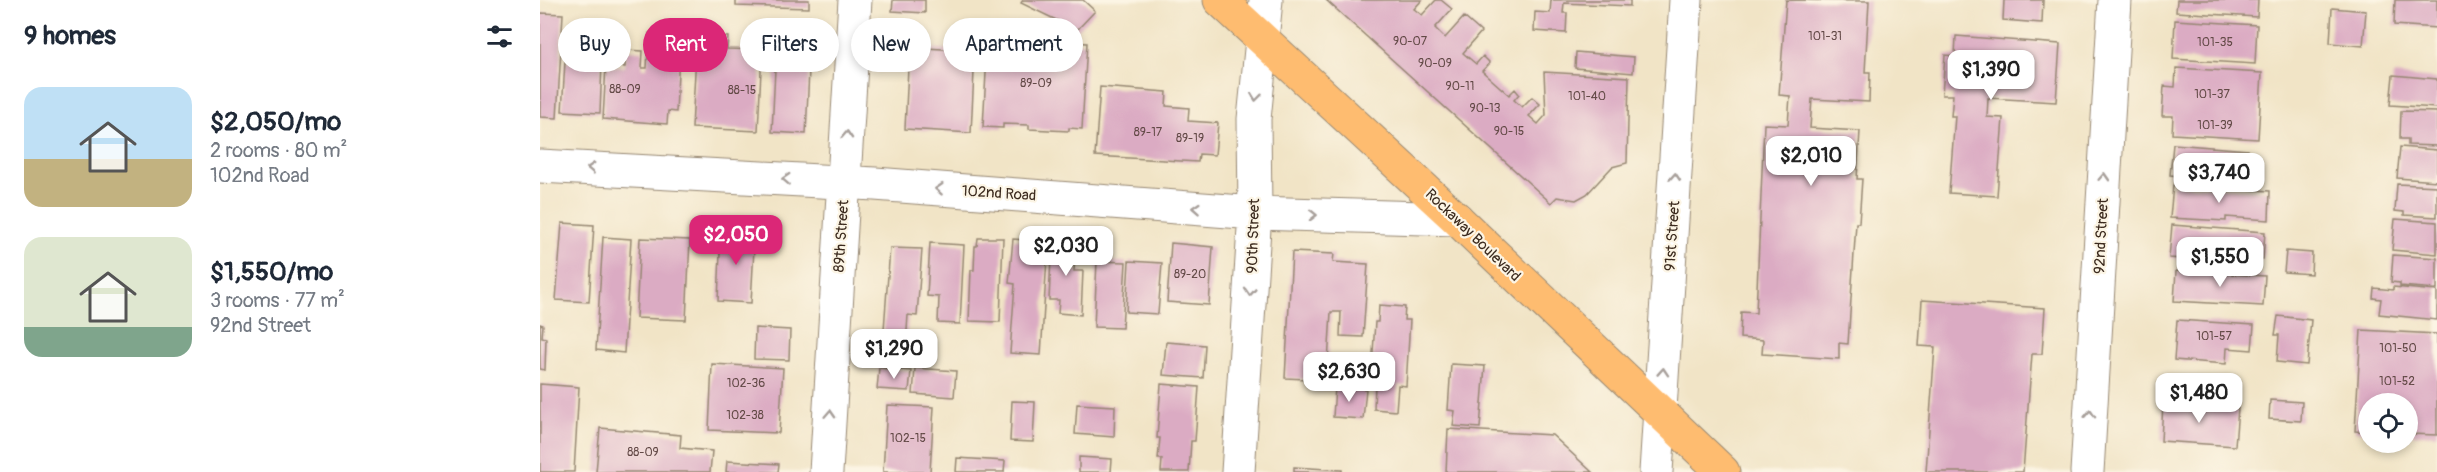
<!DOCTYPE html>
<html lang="en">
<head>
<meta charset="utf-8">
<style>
  :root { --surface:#fff; --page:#f2f2f3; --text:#1f2937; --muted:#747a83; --accent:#db2777 }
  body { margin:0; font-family:Pangolin,sans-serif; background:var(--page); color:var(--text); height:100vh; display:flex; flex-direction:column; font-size:22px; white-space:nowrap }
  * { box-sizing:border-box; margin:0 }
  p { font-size:20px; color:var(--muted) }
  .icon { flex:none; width:33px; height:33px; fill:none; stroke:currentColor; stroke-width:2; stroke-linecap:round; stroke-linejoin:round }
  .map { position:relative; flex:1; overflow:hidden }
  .panel { display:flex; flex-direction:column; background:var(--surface); width:540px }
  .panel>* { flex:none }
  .top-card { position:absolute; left:18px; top:18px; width:570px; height:54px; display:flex; gap:12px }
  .tools { position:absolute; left:1818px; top:393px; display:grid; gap:12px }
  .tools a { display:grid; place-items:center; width:60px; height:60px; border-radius:50%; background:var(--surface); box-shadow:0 3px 9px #0003; font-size:30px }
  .price { position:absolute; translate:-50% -51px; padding:0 14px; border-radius:12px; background:#fff; color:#222; font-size:20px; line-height:39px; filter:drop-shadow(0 2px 3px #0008) }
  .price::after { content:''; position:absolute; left:50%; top:36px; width:18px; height:14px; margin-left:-9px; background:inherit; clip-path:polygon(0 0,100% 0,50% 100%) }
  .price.on { background:var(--accent); color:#fff }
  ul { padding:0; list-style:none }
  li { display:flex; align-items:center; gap:18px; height:150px; padding:0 24px }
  li span { display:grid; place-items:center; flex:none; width:168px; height:120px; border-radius:18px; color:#555 }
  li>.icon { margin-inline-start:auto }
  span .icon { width:72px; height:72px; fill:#fffc; stroke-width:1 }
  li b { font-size:26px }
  h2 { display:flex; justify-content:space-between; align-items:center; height:72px; padding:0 24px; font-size:26px }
  .tag { padding:0 21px; border-radius:27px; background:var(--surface); box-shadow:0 3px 9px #0003; font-size:21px; line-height:54px }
  .tag.on { background:var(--accent); color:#fff }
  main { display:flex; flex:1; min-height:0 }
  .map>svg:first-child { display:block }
  .building { fill:#dbabc3 }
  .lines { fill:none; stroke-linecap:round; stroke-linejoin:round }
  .street-casing { stroke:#968772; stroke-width:35 }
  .primary-casing { stroke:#968772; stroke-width:35 }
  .street { stroke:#fff; stroke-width:33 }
  .primary { stroke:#febc70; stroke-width:33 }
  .oneway { stroke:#a79f9a }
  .labels { text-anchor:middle; stroke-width:4.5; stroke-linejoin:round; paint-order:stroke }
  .number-label { font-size:12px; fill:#634a47 }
  .street-label { font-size:15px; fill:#3b2a1e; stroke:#fcf5e5 }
</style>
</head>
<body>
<main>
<section class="panel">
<h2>9 homes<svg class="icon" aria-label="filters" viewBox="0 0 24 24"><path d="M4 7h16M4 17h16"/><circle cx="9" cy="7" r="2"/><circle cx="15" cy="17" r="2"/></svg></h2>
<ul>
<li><span style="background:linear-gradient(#bfe0f5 60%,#c2b280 0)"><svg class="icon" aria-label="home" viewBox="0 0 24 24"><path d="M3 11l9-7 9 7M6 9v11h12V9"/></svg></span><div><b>$2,050/mo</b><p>2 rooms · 80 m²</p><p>102nd Road</p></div></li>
<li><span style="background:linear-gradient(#dfe7d0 75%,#7fa58c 0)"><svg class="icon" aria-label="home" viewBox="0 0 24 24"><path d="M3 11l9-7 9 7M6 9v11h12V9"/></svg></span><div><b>$1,550/mo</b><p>3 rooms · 77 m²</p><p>92nd Street</p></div></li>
</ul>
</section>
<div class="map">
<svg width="1897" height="472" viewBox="0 0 1897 472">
  <rect width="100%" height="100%" fill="#fcf5e5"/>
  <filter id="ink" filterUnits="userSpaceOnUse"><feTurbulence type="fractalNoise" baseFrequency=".0167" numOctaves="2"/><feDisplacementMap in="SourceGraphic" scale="12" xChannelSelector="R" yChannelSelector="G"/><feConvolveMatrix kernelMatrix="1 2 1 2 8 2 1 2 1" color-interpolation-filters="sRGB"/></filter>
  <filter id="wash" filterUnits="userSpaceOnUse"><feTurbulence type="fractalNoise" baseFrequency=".008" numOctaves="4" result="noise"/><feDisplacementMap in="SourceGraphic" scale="24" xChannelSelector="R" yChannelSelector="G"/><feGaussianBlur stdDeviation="1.35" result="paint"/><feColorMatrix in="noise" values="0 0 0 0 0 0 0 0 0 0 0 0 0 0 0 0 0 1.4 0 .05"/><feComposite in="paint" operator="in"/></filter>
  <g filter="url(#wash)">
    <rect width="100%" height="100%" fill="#f1e4c6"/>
    <g id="blocks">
      <path class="building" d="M196 0H269V8L196 6Z
        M353 0H385V13L352 11Z
        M483 0H543L555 11 537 30 481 3Z
        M786 0H882L874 9 882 15 896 0H901L912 9 895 28 905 38 924 17 941 32 923 53 936 64 943 56 950 63 942 71 969 95 975 89 979 94 974 100 982 107 992 97 1000 104 989 116 998 124 1006 115 1004 72 1089 77 1087 163 1072 167 1047 194 1036 200 1017 197 1011 203Z
        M1011 0H1090V6L1024 3 1023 13H1027L1026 33 994 31 995 12 1010 13Z
        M1246 0 1329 1 1325 72H1330L1329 102 1272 99 1270 128 1320 131 1317 179H1322L1319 223H1316L1308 344 1299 343V359L1222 354 1223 340 1200 338 1201 312 1216 313 1224 124 1248 125 1250 96 1239 95Z
        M1464 0H1503L1502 23 1463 20Z
        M1637 0H1718L1717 17 1636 12Z
        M1855 0H1897V28L1854 25Z
        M1792 8 1826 11 1823 46 1790 43Z
        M0 13 23 14 17 118 0 117Z
        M1635 20 1717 25 1715 64 1633 59Z
        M109 33 140 34 136 112 128 111 127 124 63 119 66 66 85 67 86 50 103 51 102 68H107Z
        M157 35 188 37 187 49 222 50 218 131 152 128Z
        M1416 36 1520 44 1516 102 1448 98 1447 117 1463 118 1457 196 1409 193 1415 116H1411L1413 95H1402L1405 55 1415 56Z
        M448 37 547 43 542 129 529 128V131L489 129V125L463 124V128L443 127Z
        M369 47 435 51 431 133 365 129Z
        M236 48 270 49 266 134 232 132Z
        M1036 52 1094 57 1093 73 1035 68Z
        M25 62 62 63 60 113 22 111Z
        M1636 68 1722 73 1718 139 1632 134 1633 116H1622L1624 86 1635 87Z
        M1853 75 1897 79V108L1850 105Z
        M560 87 627 92 626 106 649 108 648 121 678 123 675 155 659 154 658 162 555 156Z
        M1861 111 1897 112V146L1868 145V139H1860Z
        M1633 144 1708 150 1706 169 1689 167 1688 181 1630 175Z
        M1860 147 1897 150V181L1857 178Z
        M1857 184 1897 186V217L1864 215V212L1855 211Z
        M1633 185 1730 191 1729 220 1686 217V221L1630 218Z
        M1855 219 1897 222V254L1852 250Z
        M22 223 54 225 49 302 16 300Z
        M1632 225 1725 232 1723 259 1683 258V262L1629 258Z
        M181 229 215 230 211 303 178 301Z
        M63 237 91 239 84 353 56 350Z
        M512 237 536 238 534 271H543L541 315 518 313 519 300H509Z
        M100 238 150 240 146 320 96 318Z
        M438 238H463L460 322 429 321 431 270H434L435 246H437Z
        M473 239 508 242 501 355 470 353 475 284 469 283Z
        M390 243 424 245 420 324 398 323 399 297 387 296Z
        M631 243 673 247 669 305 627 302Z
        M350 248 382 249 377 316 368 315 366 345 343 343Z
        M1746 251 1772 253 1771 274 1744 272Z
        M752 252 794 254 793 262 828 264 823 337 800 336 801 312H791L787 380 745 378Z
        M1853 255 1897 258V289L1860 286V283L1851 282Z
        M557 261 586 262 582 328 554 327Z
        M589 261 622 263 618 314 586 312Z
        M1636 271 1725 276 1723 306 1634 301Z
        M1853 287 1897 291V320L1839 314 1841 299 1833 298 1834 288 1853 290Z
        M1382 300 1505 308 1502 354H1492L1483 472H1386L1395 347 1379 346Z
        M839 305 865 307 864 320H870L866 386 858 385 856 411 834 409 835 385 831 384 835 322H838Z
        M1738 316 1771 320 1767 365 1737 362 1739 335H1735Z
        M1637 320 1714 325 1712 350 1687 348 1686 364 1634 360Z
        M0 324 3 325 2 337 6 338 5 370 0 369Z
        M215 328 250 330 249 360 214 359Z
        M1821 330 1897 334V435L1868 434V404H1828V432L1815 431Z
        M626 342 665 345 663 378 623 375Z
        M172 364 243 368 239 433 169 430Z
        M911 364 945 366 940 428 913 426 915 411 908 410Z
        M339 368 371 371 369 391 337 389Z
        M375 368 416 371 414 397 373 394Z
        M0 384 39 387 34 472H0Z
        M621 384 659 387 655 441H651L649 472H621L622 459H618L620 438H617Z
        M795 387 826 389 823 419 793 417Z
        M1730 400 1762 402 1761 421 1729 419Z
        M472 401 495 402 493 442 470 441Z
        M1623 403 1698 408 1695 446 1621 441Z
        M537 404 575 406 574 437 535 434Z
        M347 405 394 407 390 472H343Z
        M60 428 141 435 140 448 172 451 170 472H56Z
        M908 429 1012 435 1052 472H906Z
        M539 457 572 459 571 472H539Z
        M417 458 465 461 464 472H416Z
        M187 461 239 464 238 472H186Z
        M754 467 802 470V472H754Z"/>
    </g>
  </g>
  <g filter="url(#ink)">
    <use href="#blocks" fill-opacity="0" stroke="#968772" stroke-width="1.5"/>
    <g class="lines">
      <g class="street-casing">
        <path id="street" d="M0 166 335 184 715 213 917 219
          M286 472 315 0
          M698 472 715 213 714 119 726 0
          M1116 472 1146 0
          M1547 472 1575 0"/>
      </g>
      <g class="primary-casing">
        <path id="primary" d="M680 0 917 219 1183 472"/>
      </g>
      <use href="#street" class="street"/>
      <use href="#primary" class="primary"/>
    </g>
    <defs><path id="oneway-chevron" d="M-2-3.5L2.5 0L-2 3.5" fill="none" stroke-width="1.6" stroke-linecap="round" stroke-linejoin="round" transform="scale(1.5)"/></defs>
    <g class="oneway">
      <use href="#oneway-chevron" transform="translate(716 97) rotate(97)"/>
      <use href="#oneway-chevron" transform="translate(307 135) rotate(-87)"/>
      <use href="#oneway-chevron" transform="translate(51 168) rotate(-177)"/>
      <use href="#oneway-chevron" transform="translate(1135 177) rotate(-86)"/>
      <use href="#oneway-chevron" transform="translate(1564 177) rotate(-87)"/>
      <use href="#oneway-chevron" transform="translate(246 179) rotate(-177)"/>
      <use href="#oneway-chevron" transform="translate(399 189) rotate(-176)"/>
      <use href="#oneway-chevron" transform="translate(656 208) rotate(-176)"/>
      <use href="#oneway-chevron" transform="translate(773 215) rotate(1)"/>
      <use href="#oneway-chevron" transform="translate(710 292) rotate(94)"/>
      <use href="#oneway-chevron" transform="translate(1123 372) rotate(-86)"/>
      <use href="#oneway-chevron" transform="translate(290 414) rotate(-87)"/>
      <use href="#oneway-chevron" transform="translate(1550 414) rotate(-87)"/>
    </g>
  </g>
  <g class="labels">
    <g class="number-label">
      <text x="1285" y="40">101-31</text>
      <text x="870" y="45">90-07</text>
      <text x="1675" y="46">101-35</text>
      <text x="895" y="67">90-09</text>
      <text x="496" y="87">89-09</text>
      <text x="920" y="90">90-11</text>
      <text x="85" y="93">88-09</text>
      <text x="202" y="94">88-15</text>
      <text x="1672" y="98">101-37</text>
      <text x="1047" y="100">101-40</text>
      <text x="945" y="112">90-13</text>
      <text x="1675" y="129">101-39</text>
      <text x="969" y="135">90-15</text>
      <text x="608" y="136">89-17</text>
      <text x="650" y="142">89-19</text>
      <text x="650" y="278">89-20</text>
      <text x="1674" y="340">101-57</text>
      <text x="1858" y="352">101-50</text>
      <text x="1857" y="385">101-52</text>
      <text x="206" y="387">102-36</text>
      <text x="205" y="419">102-38</text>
      <text x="368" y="442">102-15</text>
      <text x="103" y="456">88-09</text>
    </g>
    <g class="street-label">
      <text transform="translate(459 193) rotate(4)" y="5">102nd Road</text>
      <text transform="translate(933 235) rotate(44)" y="5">Rockaway Boulevard</text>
      <text transform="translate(301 236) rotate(-86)" y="5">89th Street</text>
      <text transform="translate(713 236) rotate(-88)" y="5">90th Street</text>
      <text transform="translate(1132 236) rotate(-86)" y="5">91st Street</text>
      <text transform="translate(1561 236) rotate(-87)" y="5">92nd Street</text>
    </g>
  </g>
</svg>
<div class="tools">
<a><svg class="icon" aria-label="locate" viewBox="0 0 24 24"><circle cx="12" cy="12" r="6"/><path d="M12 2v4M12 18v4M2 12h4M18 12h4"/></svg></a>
</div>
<b class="price" style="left:1451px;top:101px">$1,390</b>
<b class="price" style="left:1271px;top:187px">$2,010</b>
<b class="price" style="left:1679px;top:204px">$3,740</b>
<b class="price on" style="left:196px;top:266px">$2,050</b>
<b class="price" style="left:526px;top:277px">$2,030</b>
<b class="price" style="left:1680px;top:288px">$1,550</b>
<b class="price" style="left:354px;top:380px">$1,290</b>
<b class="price" style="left:809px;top:403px">$2,630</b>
<b class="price" style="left:1659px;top:424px">$1,480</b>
<div class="top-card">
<a class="tag">Buy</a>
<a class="tag on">Rent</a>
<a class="tag">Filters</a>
<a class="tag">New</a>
<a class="tag">Apartment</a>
</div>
</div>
</main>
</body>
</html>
